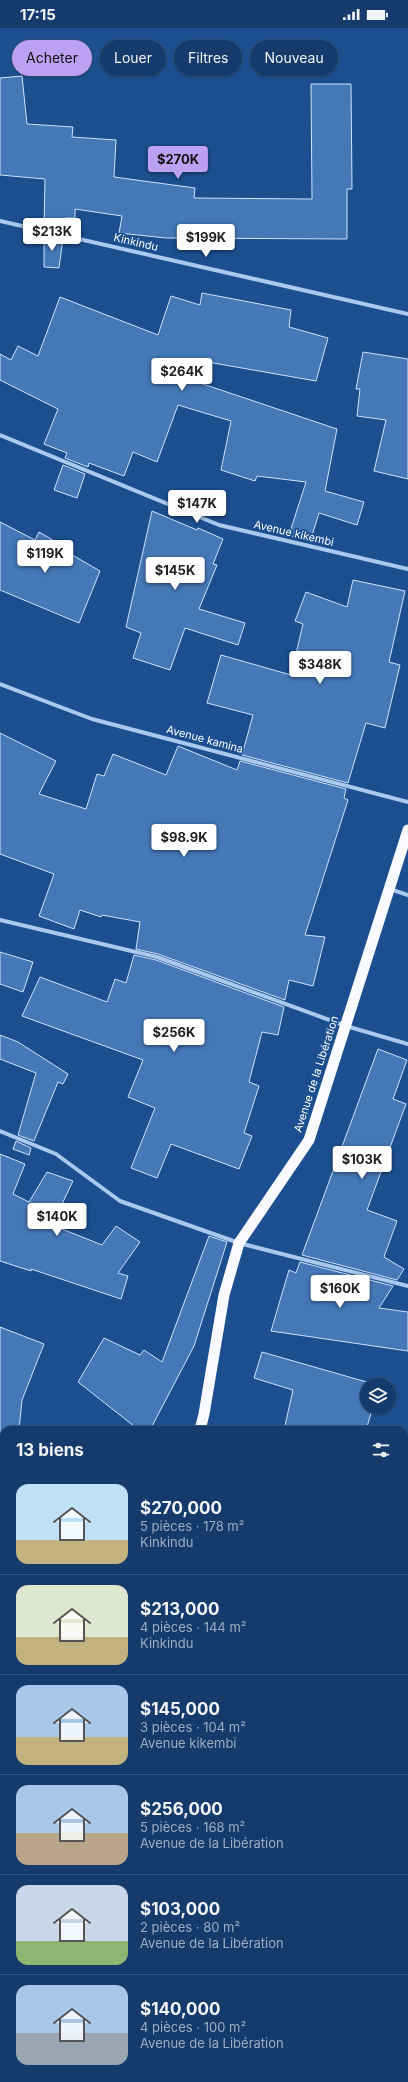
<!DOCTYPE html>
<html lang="fr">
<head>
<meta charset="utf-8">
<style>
  :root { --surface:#143b6b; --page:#214673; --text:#f1f3f6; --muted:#9dadc1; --line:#33557e; --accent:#bca0f2 }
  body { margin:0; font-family:Inter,sans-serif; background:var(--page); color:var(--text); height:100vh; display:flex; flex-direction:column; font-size:15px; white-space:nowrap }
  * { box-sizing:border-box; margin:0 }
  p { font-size:13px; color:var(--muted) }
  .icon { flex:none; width:22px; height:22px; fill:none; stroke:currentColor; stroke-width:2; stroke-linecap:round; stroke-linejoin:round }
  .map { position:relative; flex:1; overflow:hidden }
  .side { position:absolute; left:0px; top:1398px; width:408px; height:656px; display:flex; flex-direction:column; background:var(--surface); border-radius:12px 12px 0 0; box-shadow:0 1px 3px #0004,0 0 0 1px var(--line) }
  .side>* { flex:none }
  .banner { position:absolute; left:12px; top:12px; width:384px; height:36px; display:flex; gap:8px }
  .buttons { position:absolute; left:360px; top:1350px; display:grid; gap:8px }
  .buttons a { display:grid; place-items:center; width:36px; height:36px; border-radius:50%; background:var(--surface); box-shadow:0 1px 3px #0004,0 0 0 1px var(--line); font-size:20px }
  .price { position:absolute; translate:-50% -34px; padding:0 9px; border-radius:4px; background:#fff; color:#222; font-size:13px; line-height:26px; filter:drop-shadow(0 1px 2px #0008) }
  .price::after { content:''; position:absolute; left:50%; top:24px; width:12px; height:9px; margin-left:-6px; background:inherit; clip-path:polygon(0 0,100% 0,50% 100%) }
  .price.current { background:var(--accent); color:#111 }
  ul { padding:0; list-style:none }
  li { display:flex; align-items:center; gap:12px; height:100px; padding:0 16px }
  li+li { border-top:1px solid var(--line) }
  li span { display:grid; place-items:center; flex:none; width:112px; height:80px; border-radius:12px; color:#555 }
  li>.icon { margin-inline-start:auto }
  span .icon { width:48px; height:48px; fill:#fffc; stroke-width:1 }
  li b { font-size:17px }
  h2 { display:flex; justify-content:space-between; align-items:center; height:48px; padding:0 16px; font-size:17px }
  .chip { padding:0 14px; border-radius:18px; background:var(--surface); box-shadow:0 1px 3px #0004,0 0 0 1px var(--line); font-size:14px; line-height:36px }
  .chip.current { background:var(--accent); color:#111 }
  .status { display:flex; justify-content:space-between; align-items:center; height:28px; padding:0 20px; background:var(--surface); direction:ltr }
  .status svg { height:11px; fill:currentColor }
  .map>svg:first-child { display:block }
  .building { fill:#4478b7; stroke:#cfe3fa }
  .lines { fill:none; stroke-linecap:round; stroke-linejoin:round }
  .minor { stroke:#a9c9ee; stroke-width:4 }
  .trunk { stroke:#f8faff; stroke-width:11 }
  .labels { text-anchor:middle; stroke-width:3.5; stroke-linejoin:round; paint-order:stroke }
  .street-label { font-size:11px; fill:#fff; stroke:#1b4f8f }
</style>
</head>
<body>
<div class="status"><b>17:15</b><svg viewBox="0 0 49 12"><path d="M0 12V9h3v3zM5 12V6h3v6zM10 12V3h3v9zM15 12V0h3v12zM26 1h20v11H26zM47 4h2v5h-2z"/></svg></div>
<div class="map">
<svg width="408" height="2054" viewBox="0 0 408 2054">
  <rect width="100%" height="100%" fill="#1b4f8f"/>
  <path class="building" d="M22 48 27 96 73 99 72 109 116 112 114 149 195 160 194 170 312 171 311 56H351L352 161H347V211L166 210 119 205 122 188 75 181V190H65L63 204 44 200 45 151 0 147V50Z
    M44 207 63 211 59 240 44 239Z
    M202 265 291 282 289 299 328 310 316 353 196 332 191 352 337 401 325 463 364 474 357 497 319 485 310 514 289 507 306 454 257 448 255 453 221 442 231 393 178 377 157 434 133 424 124 448 89 435 88 439 65 430 67 425 44 416 58 381 0 352V326L11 332 18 318 38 328 60 269 158 307 171 268 200 277Z
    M363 324 408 331V451L374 443 386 392 357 388 360 361H356Z
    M63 437 85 446 77 470 54 462Z
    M152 483 197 502 198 500 223 511 213 536 217 537 199 581 245 595 238 617 185 600 170 642 133 630 141 605 126 599Z
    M0 494 35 512 39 504 63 518 62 521 100 543 79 595 0 562Z
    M353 552 405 563 389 634 400 637 385 700 366 695 348 755 242 727 253 687 207 675 221 627 291 647 303 596 295 593 306 564 347 579Z
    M0 705 56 733 39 766 86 781 97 746 104 748 113 726 166 747 178 718 237 742 240 733 346 761 344 770 348 772 305 907 325 909 313 958 289 952 285 972 158 926 136 921 140 894 102 887 101 889 80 882 74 901 39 888 54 846 0 826Z
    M0 924 33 934 23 964 0 956Z
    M134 927 156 932 284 979 278 1007 262 1004 249 1054 259 1058 244 1105 252 1108 239 1141 171 1116 157 1150 131 1140 155 1080 128 1069 143 1032 22 988 40 949 107 974 115 951 126 955Z
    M0 1007 18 1014 68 1046 63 1056 58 1054 34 1113 18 1107 36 1045 0 1031Z
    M378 1021 407 1032 393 1071 406 1076 367 1182 397 1193 384 1229 404 1241 397 1252 302 1227Z
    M16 1113 31 1120 29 1127 13 1121Z
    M0 1126 25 1136 13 1166 29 1174 47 1144 73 1153 52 1197 102 1217 116 1198 140 1214 118 1245 128 1248 121 1271 31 1241V1243L0 1233Z
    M209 1208 227 1214 194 1318 150 1402H139L78 1354 104 1310 140 1327 144 1322 162 1334Z
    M300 1234 393 1258 379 1280 408 1284V1323L271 1303 289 1242 296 1245Z
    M0 1299 44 1316 22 1372 19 1402H4V1433H0Z
    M262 1324 377 1357H367V1379H373L366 1402H284L293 1362 254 1350Z"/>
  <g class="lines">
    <path class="minor" d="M0 193 408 286
      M0 407 219 497 408 541
      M0 656 92 691 408 774
      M390 861 408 867
      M0 892 157 929 346 998 408 1016
      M0 1103 56 1126 120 1173 239 1215 408 1258
      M0 1475 4 1473
      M404 1697 408 1698
      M404 1916H408
      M0 2049 9 2054"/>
    <path class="trunk" d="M200 1402 204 1386 224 1267 239 1215 309 1112 408 802
      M181 2050 182 2054"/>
  </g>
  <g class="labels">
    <g class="street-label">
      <text transform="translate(136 214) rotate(13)" y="4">Kinkindu</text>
      <text transform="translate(294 505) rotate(13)" y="4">Avenue kikembi</text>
      <text transform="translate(205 711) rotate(15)" y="4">Avenue kamina</text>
      <text transform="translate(316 1046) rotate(-72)" y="4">Avenue de la Libération</text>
    </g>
  </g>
</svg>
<div class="buttons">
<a><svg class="icon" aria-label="layers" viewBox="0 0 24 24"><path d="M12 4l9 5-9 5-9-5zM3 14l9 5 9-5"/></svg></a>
</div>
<b class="price current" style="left:178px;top:152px">$270K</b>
<b class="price" style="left:52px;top:224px">$213K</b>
<b class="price" style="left:206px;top:230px">$199K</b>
<b class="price" style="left:182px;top:364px">$264K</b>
<b class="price" style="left:197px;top:496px">$147K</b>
<b class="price" style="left:45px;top:546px">$119K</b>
<b class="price" style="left:175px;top:563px">$145K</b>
<b class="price" style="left:320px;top:657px">$348K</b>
<b class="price" style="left:184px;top:830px">$98.9K</b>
<b class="price" style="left:174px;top:1025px">$256K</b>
<b class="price" style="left:362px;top:1152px">$103K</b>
<b class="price" style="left:57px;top:1209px">$140K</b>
<b class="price" style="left:340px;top:1281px">$160K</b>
<div class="banner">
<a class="chip current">Acheter</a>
<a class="chip">Louer</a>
<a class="chip">Filtres</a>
<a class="chip">Nouveau</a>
</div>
<section class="side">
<h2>13 biens<svg class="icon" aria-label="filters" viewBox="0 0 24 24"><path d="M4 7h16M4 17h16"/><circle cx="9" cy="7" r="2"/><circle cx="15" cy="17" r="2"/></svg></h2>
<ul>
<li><span style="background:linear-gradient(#bfe0f5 70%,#c2b280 0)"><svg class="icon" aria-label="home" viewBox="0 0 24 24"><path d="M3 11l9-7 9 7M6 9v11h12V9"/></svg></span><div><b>$270,000</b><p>5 pièces · 178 m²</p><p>Kinkindu</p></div></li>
<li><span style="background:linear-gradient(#dfe7d0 65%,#c2b280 0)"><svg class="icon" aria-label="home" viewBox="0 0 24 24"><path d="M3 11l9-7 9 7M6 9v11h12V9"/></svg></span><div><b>$213,000</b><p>4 pièces · 144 m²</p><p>Kinkindu</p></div></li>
<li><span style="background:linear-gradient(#a9c7e8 65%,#c2b280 0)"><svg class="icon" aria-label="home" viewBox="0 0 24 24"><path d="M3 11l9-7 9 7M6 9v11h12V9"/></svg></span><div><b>$145,000</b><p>3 pièces · 104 m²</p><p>Avenue kikembi</p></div></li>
<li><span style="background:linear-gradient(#a9c7e8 60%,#b9a48a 0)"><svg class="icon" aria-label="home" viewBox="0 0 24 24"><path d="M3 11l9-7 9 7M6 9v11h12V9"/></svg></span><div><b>$256,000</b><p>5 pièces · 168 m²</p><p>Avenue de la Libération</p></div></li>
<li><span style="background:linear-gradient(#c9d6e8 70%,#8fb573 0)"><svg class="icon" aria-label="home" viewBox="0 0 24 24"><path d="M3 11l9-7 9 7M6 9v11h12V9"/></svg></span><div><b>$103,000</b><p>2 pièces · 80 m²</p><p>Avenue de la Libération</p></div></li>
<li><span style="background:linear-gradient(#a9c7e8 60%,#9aa5b1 0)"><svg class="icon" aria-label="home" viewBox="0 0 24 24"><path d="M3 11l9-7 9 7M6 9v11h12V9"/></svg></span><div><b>$140,000</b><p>4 pièces · 100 m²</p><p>Avenue de la Libération</p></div></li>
</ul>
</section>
</div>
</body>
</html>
